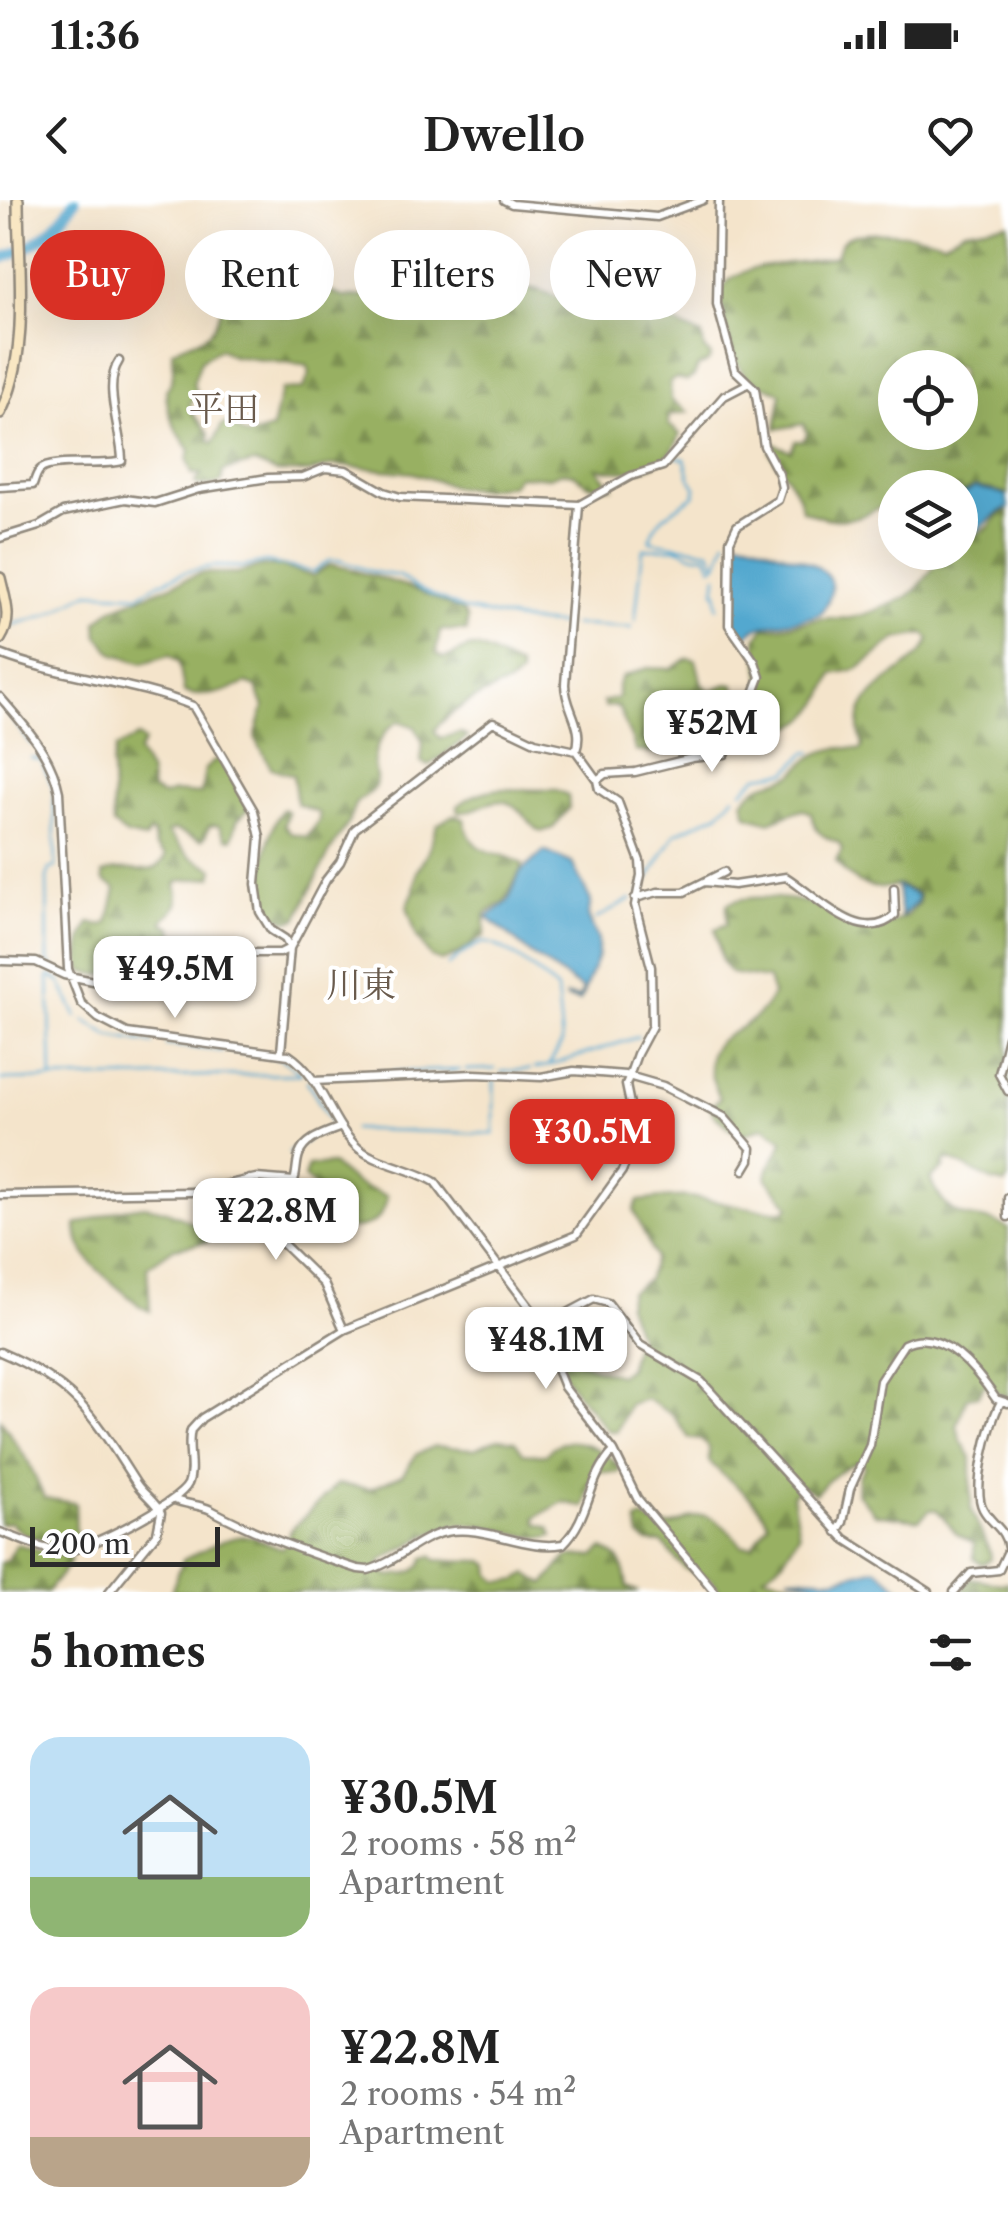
<!DOCTYPE html>
<html lang="en">
<head>
<meta charset="utf-8">
<style>
  :root { --surface:#fff; --page:#f2f2f2; --text:#222; --muted:#767676; --accent:#d93025 }
  body { margin:0; font-family:"Libre Caslon Text","Noto Serif JP",serif; background:var(--page); color:var(--text); height:100vh; display:flex; flex-direction:column; font-size:38px; white-space:nowrap }
  * { box-sizing:border-box; margin:0 }
  p { font-size:32px; color:var(--muted) }
  .icon { flex:none; width:55px; height:55px; fill:none; stroke:currentColor; stroke-width:2; stroke-linecap:round; stroke-linejoin:round }
  .map { position:relative; height:1392px; overflow:hidden }
  .sheet { display:flex; flex-direction:column; background:var(--surface); flex:1 }
  .sheet>* { flex:none }
  .hud { position:absolute; left:30px; top:30px; width:950px; height:90px; display:flex; gap:20px }
  .buttons { position:absolute; left:878px; top:150px; display:grid; gap:20px }
  .buttons a { display:grid; place-items:center; width:100px; height:100px; border-radius:50%; background:var(--surface); box-shadow:0 10px 40px #0002; font-size:50px }
  .scale { position:absolute; left:30px; bottom:25px; width:190px; box-sizing:border-box; padding-left:10px; border:5px solid #2b2b2b; border-top:0; font-size:28px; line-height:35px; white-space:nowrap; color:#2b2b2b; -webkit-text-stroke:8px #fff; paint-order:stroke }
  .price { position:absolute; translate:-50% -85px; padding:0 22px; border-radius:20px; background:#fff; color:#222; font-size:32px; line-height:65px; filter:drop-shadow(0 2px 5px #0008) }
  .price::after { content:''; position:absolute; left:50%; top:60px; width:30px; height:22px; margin-left:-15px; background:inherit; clip-path:polygon(0 0,100% 0,50% 100%) }
  .price.on { background:var(--accent); color:#fff }
  ul { padding:0; list-style:none }
  li { display:flex; align-items:center; gap:30px; height:250px; padding:0 30px }
  li span { display:grid; place-items:center; flex:none; width:280px; height:200px; border-radius:30px; color:#555 }
  li>.icon { margin-inline-start:auto }
  span .icon { width:120px; height:120px; fill:#fffc; stroke-width:1 }
  li b { font-size:42px }
  h2 { display:flex; justify-content:space-between; align-items:center; height:120px; padding:0 30px; font-size:42px }
  .pill { padding:0 35px; border-radius:45px; background:var(--surface); box-shadow:0 10px 40px #0002; font-size:35px; line-height:90px }
  .pill.on { background:var(--accent); color:#fff }
  .status { display:flex; justify-content:space-between; align-items:center; height:70px; padding:0 50px; background:var(--surface); direction:ltr }
  .status svg { height:28px; fill:currentColor }
  header { display:flex; justify-content:space-between; align-items:center; height:130px; padding:0 30px; background:var(--surface); font-size:45px; font-weight:600 }
  .map>svg:first-child { display:block }
  .forest { fill:url(#forest-firs); stroke:#626e46; stroke-width:2.5; fill-rule:evenodd }
  .water { fill:#53a8cf; stroke:#3f6a7d; stroke-width:2.5 }
  .lines { fill:none; stroke-linecap:round; stroke-linejoin:round }
  .stream { stroke:#53a8cf; stroke-width:2.5 }
  .river { stroke:#53a8cf; stroke-width:11 }
  .street-casing { stroke:#90887b; stroke-width:11 }
  .secondary-casing { stroke:#90887b; stroke-width:14 }
  .street { stroke:#fff; stroke-width:6 }
  .secondary { stroke:#f9e7c3; stroke-width:9 }
  .labels { text-anchor:middle; stroke-width:8; stroke-linejoin:round; paint-order:stroke }
  .neighbourhood-label { font-size:35px; fill:#6a5b4d; stroke:#fff }
</style>
</head>
<body>
<div class="status"><b>11:36</b><svg viewBox="0 0 49 12"><path d="M0 12V9h3v3zM5 12V6h3v6zM10 12V3h3v9zM15 12V0h3v12zM26 1h20v11H26zM47 4h2v5h-2z"/></svg></div>
<header><svg class="icon" aria-label="back" viewBox="0 0 24 24"><path d="M15 5l-7 7 7 7"/></svg>Dwello<svg class="icon" aria-label="heart" viewBox="0 0 24 24"><path d="M12 20l-8-8c-3-5 5-10 8-4 3-6 11-1 8 4z"/></svg></header>
<div class="map">
<svg width="1008" height="1392" viewBox="0 0 1008 1392">
  <defs>
    <pattern id="forest-firs" width="22" height="20" patternUnits="userSpaceOnUse" patternTransform="scale(2.5)"><rect width="22" height="20" fill="#98b062"/><path d="M5 1l3.5 6h-7zM16 11l3.5 6h-7z" fill="#7c8f51"/></pattern>
  </defs>
  <rect width="100%" height="100%" fill="#fff"/>
  <filter id="ink" filterUnits="userSpaceOnUse"><feTurbulence type="fractalNoise" baseFrequency=".01" numOctaves="2"/><feDisplacementMap in="SourceGraphic" scale="20" xChannelSelector="R" yChannelSelector="G"/><feConvolveMatrix kernelMatrix="1 2 1 2 8 2 1 2 1" color-interpolation-filters="sRGB"/></filter>
  <filter id="wash" filterUnits="userSpaceOnUse"><feTurbulence type="fractalNoise" baseFrequency=".0048" numOctaves="4" result="noise"/><feDisplacementMap in="SourceGraphic" scale="40" xChannelSelector="R" yChannelSelector="G"/><feGaussianBlur stdDeviation="2.25" result="paint"/><feColorMatrix in="noise" values="0 0 0 0 0 0 0 0 0 0 0 0 0 0 0 0 0 1.4 0 .05"/><feComposite in="paint" operator="in"/></filter>
  <g filter="url(#wash)">
    <rect width="100%" height="100%" fill="#f4e4cb"/>
    <path class="forest" d="M1008 23V294C990 290 976 282 960 294V288H895V309L886 304C855 322 834 325 802 310 798 286 782 272 770 252L774 244 791 251 795 241H803L807 234 804 224 776 229C777 216 781 207 781 193 771 187 760 186 751 180 728 164 726 121 720 96 727 57 808 67 836 56 838 51 839 45 843 41 857 26 925 34 943 42L965 30ZM895 168H960V232H895Z
      M273 76 313 84 342 97 387 96 441 102 464 99 485 106C497 60 570 105 598 114L607 111 630 115 646 110 702 136 704 149 711 156 708 162 698 166 694 176 687 181 676 178 670 182 671 200 688 212 669 215 668 224 680 234C669 271 630 275 597 268L612 287 589 285 574 274 563 272 549 277 518 276 511 285 480 289 455 287 413 273 333 265 309 272H276L254 263 223 271 221 283 200 286 195 283 202 274H192L187 260 190 250C175 230 167 216 166 190 176 179 173 165 172 151 183 143 206 140 213 128 235 87 217 80 273 76ZM220 149 232 156 308 166 310 174 303 189 281 190 272 229 247 236 228 223 222 225 213 243 209 241V233L190 210 191 201 198 195 193 184 201 160Z
      M1008 311V979L1005 984 992 981 951 960 945 961 944 968 930 979C954 1032 973 1008 1008 1028V1197L999 1194 991 1185H984L979 1195 967 1197 957 1225 960 1239 971 1257V1310L991 1355 990 1360 982 1364 974 1359V1343L957 1334 937 1310H930L919 1320 875 1314 857 1293 858 1277 865 1266 860 1261C841 1267 828 1280 815 1294L802 1286 792 1295 799 1334 782 1362 764 1375 832 1392H720C708 1370 702 1379 686 1369 676 1362 671 1350 662 1343L647 1342 640 1337 637 1321 643 1318C689 1348 689 1279 742 1346H753L768 1323C757 1296 728 1283 709 1261V1247L701 1240 689 1238 673 1215 646 1199 629 1204 617 1231H608L572 1187 555 1158 547 1153 524 1154 515 1148 510 1120C521 1120 525 1124 534 1126 550 1131 570 1116 584 1113L594 1117 592 1123 578 1126 563 1139C570 1164 597 1169 619 1175L628 1168 638 1135 627 1105 630 1092 647 1080 655 1058 634 1010 638 1001C654 999 672 996 688 997 720 1001 752 1011 785 1011L790 1006 767 979C768 961 781 954 783 940L764 927 740 936 713 914 711 906 720 898C684 825 750 845 773 794L768 779 731 773 722 762 715 729 727 724V704C748 692 806 698 827 710 841 717 852 728 870 728 883 729 894 720 906 717L919 703V694L899 685C873 693 852 684 836 661L842 650 839 643C821 636 815 633 811 613L802 609 769 622 747 615 743 601C764 576 766 587 790 576 797 573 801 565 808 560 823 548 843 546 861 550L863 545C842 489 907 481 930 440L925 434 896 439 858 469 833 474C821 504 811 526 776 530L752 514 762 485 756 438 765 428C784 427 800 423 819 419 829 417 840 419 850 418 864 416 896 403 908 396 931 380 929 359 960 352V346L989 327 1000 313Z
      M329 365C344 365 355 372 369 375 405 384 428 395 462 411L467 418V431L440 430 436 453 443 458C454 456 463 448 473 447 482 446 508 463 519 467L520 475C512 484 504 485 493 490 472 499 447 513 434 531L440 538 460 533 468 537 428 566 421 562 423 543 415 527 399 521C385 528 373 548 374 565 375 572 378 581 374 588 370 594 361 598 356 603 351 610 352 618 348 624 327 652 313 686 297 719L288 721C285 720 277 717 274 715 254 694 266 629 283 609L288 612 284 625 290 633 307 637 319 621V613L297 604 293 575 271 568 255 537 264 507 256 487 247 483C227 491 205 500 184 492L179 462 170 455 143 463 114 454 98 436 97 422 111 409 201 373H237L263 366H280L313 376Z
      M688 458 696 460 702 484 710 491 727 484 734 485 735 493 728 497V517L719 529 682 537 659 553 635 551C633 535 623 526 620 510L614 506 605 507 603 502 618 498V485L622 477 647 468 671 469Z
      M138 537 144 542 138 552 149 571 152 591 163 596 174 592 201 594 205 569 218 558 224 560 249 608 237 621 232 639 226 638 218 625 209 626 205 637 201 640 175 630 167 632 189 656 214 669 212 677 179 681 176 684C180 703 179 707 164 719L163 723 172 727 173 734 181 738 205 736 209 748 185 756 165 745 145 746C120 764 122 783 82 771 77 755 81 737 90 723L101 726 108 723 116 689 104 681 103 674C124 662 156 682 166 656L155 646 153 633H149L145 639 127 635 113 625 112 565 116 548Z
      M500 589 557 590 568 595 569 608 553 628 541 632C528 624 522 606 505 602 488 598 475 614 458 612V606C471 595 483 591 500 589Z
      M453 615 464 619C472 662 500 647 523 665L505 701 485 714V735L455 756 441 761 431 757 417 737 407 706 414 691 417 671 427 654 437 625Z
      M331 964 356 984 387 996C382 1030 357 1031 329 1026L314 986 304 977 308 966Z
      M144 1006C168 1009 192 1020 211 1037L207 1042 174 1048 147 1067 150 1111 141 1107C116 1083 77 1063 76 1025L118 1010Z
      M1 1220 29 1263 44 1298 75 1303 76 1338 72 1344C54 1345 21 1338 11 1322L0 1324Z
      M498 1239 515 1241 523 1253 546 1255C563 1228 604 1247 620 1268L618 1273 593 1271 584 1307 563 1302 536 1317 537 1323 550 1328 553 1336C538 1344 484 1321 461 1324 432 1328 406 1348 381 1361L380 1370 388 1376C402 1374 420 1375 424 1358L432 1356 436 1360 484 1361 490 1365 491 1375 499 1382 518 1380 527 1374 545 1384 567 1357 594 1356 603 1349C623 1357 624 1367 627 1387L639 1392H171L183 1360C203 1351 231 1332 253 1337 264 1340 273 1348 283 1348L290 1331 337 1284 370 1289 402 1275 417 1254 435 1246 474 1249Z
      M16 1344 69 1357 71 1361 47 1392H0V1363L8 1360Z
      M971 1378 1001 1384 1008 1382V1391L962 1392Z"/>
    <path class="water" d="M975 287 1006 295 1008 308C991 313 984 331 966 337L960 297Z
      M735 340C749 339 760 345 773 350 804 361 853 369 821 413 800 425 755 419 746 438L734 424 733 415Z
      M544 651 572 663 591 701 588 716 598 740V756L580 801 566 798V796L579 798 583 790 531 754 487 717 508 702 520 673Z
      M897 686 917 695V702L901 717Z
      M876 1368 905 1392H845L789 1376 834 1379Z"/>
    <g class="lines">
      <path class="stream" d="M674 256 685 259 690 278
        M691 280 696 288 694 296C677 308 652 319 650 341L710 351 716 363
        M715 392 717 376
        M717 392 718 407
        M635 421 643 349 679 348 692 355H707L712 367 718 364 726 340
        M12 425 47 415 89 392 139 395 159 383 185 372 214 366 243 367 266 362 314 372 328 361 338 360 373 372 399 376 416 388 465 410 530 422 566 425
        M574 425 632 428
        M0 503 32 545
        M31 558 41 560 53 587 56 667 50 669 47 678 48 762 52 765
        M742 591 758 576 787 572 806 553 812 552
        M640 693 675 634 719 613 734 596
        M596 719 631 699
        M448 765C458 758 471 746 482 743 498 739 545 778 557 790L562 843 548 866 535 868
        M49 776 52 878
        M51 776 60 782 77 817
        M84 820 109 836 153 844
        M166 845 222 851
        M229 851 280 858 300 873
        M551 865 638 837
        M466 870 495 869
        M392 872 460 870
        M501 872 530 869
        M353 873 387 872
        M0 880 301 874
        M307 881 333 926 317 933
        M353 929 494 934V878
        M289 953 308 939"/>
      <path class="river" d="M0 59C35 47 55 32 75 0"/>
    </g>
  </g>
  <g filter="url(#ink)">
    <g class="lines">
      <g class="street-casing">
        <path id="street" d="M504 0 512 4 657 17 703 0
          M0 287 33 285C35 280 36 274 40 270 51 259 103 267 122 261 122 232 102 186 119 161
          M0 338 39 326 63 312 125 299 155 303 199 289 268 278 303 277 325 268 346 270 384 292 400 297 579 305 631 276 663 266 724 196 747 184
          M0 454C62 478 132 481 193 506L254 611 260 637 256 684 260 712 271 730 285 739 290 748
          M0 497C25 526 51 553 59 592L68 769 81 803 98 818 127 833 289 855C321 876 329 919 355 945 372 963 412 968 435 982L537 1117 536 1127 548 1146 564 1187 614 1251 637 1298 715 1392
          M576 551C585 526 565 509 565 484L579 305
          M597 580 605 574 635 572 692 558 725 554 739 533 760 477 755 462 729 425 730 341 737 326 778 300 782 288 779 274 764 246 755 189 735 170 717 104 719 0
          M705 682 734 685 786 677C814 694 862 748 895 715L894 688
          M635 698 658 692H684L724 672
          M0 761 36 762 64 775 176 798 219 780 232 770 242 753H280L290 748
          M1008 837 999 874 1008 891
          M313 881 474 874 541 877 574 871 625 875 663 886 724 917 751 948 750 960 744 970
          M249 979 276 1037 324 1084 344 1130
          M0 995 192 992 256 978 294 981C297 973 296 963 299 955 305 938 327 933 341 927
          M1008 998V1017
          M537 1117H560L594 1099 608 1103 640 1145 701 1181 845 1339 929 1392
          M0 1152C77 1185 93 1216 136 1283 143 1294 155 1301 161 1313L157 1333 109 1392
          M1001 1202C989 1222 972 1289 983 1309 991 1324 1006 1329 1008 1348
          M173 1299C185 1305 199 1304 211 1310 258 1335 307 1353 358 1369L368 1370C396 1363 418 1337 446 1332 485 1324 524 1351 563 1344 591 1317 587 1278 614 1251
          M0 1332C21 1339 45 1352 67 1351 89 1349 179 1303 188 1284 195 1268 186 1247 191 1230L202 1218 344 1130 576 1035 622 971 637 938 626 885 637 854 652 826 651 767 635 705 641 675 640 661 618 602 599 589 597 580 576 551 535 542 493 522 355 629 340 662 326 680 290 748 281 852
          M837 1332 843 1322 850 1289 870 1245 880 1181 904 1144C942 1125 978 1172 996 1199L1008 1203
          M954 1392 971 1373 999 1370 1008 1351"/>
      </g>
      <g class="secondary-casing">
        <path id="secondary" d="M0 213C31 153 18 66 18 0
          M0 378C5 400 13 419 0 439"/>
      </g>
      <use href="#street" class="street"/>
      <use href="#secondary" class="secondary"/>
    </g>
  </g>
  <g class="labels">
    <g class="neighbourhood-label">
      <text x="224" y="221">平田</text>
      <text x="361" y="797">川東</text>
    </g>
  </g>
</svg>
<div class="buttons">
<a><svg class="icon" aria-label="locate" viewBox="0 0 24 24"><circle cx="12" cy="12" r="6"/><path d="M12 2v4M12 18v4M2 12h4M18 12h4"/></svg></a>
<a><svg class="icon" aria-label="layers" viewBox="0 0 24 24"><path d="M12 4l9 5-9 5-9-5zM3 14l9 5 9-5"/></svg></a>
</div>
<div class="scale">200 m</div>
<b class="price" style="left:712px;top:575px">¥52M</b>
<b class="price" style="left:175px;top:821px">¥49.5M</b>
<b class="price on" style="left:592px;top:984px">¥30.5M</b>
<b class="price" style="left:276px;top:1063px">¥22.8M</b>
<b class="price" style="left:546px;top:1192px">¥48.1M</b>
<div class="hud">
<a class="pill on">Buy</a>
<a class="pill">Rent</a>
<a class="pill">Filters</a>
<a class="pill">New</a>
</div>
</div>
<section class="sheet">
<h2>5 homes<svg class="icon" aria-label="filters" viewBox="0 0 24 24"><path d="M4 7h16M4 17h16"/><circle cx="9" cy="7" r="2"/><circle cx="15" cy="17" r="2"/></svg></h2>
<ul>
<li><span style="background:linear-gradient(#bfe0f5 70%,#8fb573 0)"><svg class="icon" aria-label="home" viewBox="0 0 24 24"><path d="M3 11l9-7 9 7M6 9v11h12V9"/></svg></span><div><b>¥30.5M</b><p>2 rooms · 58 m²</p><p>Apartment</p></div></li>
<li><span style="background:linear-gradient(#f6c9c9 75%,#b9a48a 0)"><svg class="icon" aria-label="home" viewBox="0 0 24 24"><path d="M3 11l9-7 9 7M6 9v11h12V9"/></svg></span><div><b>¥22.8M</b><p>2 rooms · 54 m²</p><p>Apartment</p></div></li>
</ul>
</section>
</body>
</html>
